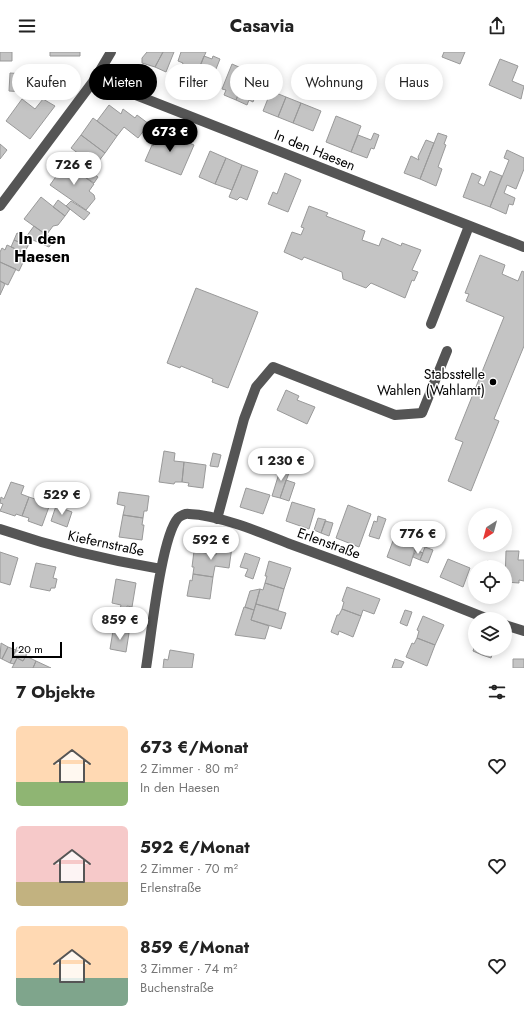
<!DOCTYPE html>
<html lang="de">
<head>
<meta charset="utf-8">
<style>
  :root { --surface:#fff; --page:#f2f2f2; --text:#222; --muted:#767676; --accent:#000 }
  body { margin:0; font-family:Jost,sans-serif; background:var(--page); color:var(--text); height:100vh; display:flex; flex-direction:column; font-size:15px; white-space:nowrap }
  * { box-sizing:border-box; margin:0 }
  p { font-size:13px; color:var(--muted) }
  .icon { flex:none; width:22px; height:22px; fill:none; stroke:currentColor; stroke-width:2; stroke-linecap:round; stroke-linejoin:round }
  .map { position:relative; height:616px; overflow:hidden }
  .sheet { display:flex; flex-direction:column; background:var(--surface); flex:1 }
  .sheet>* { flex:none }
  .banner { position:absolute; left:12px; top:12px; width:500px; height:36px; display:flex; gap:8px }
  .needle { width:26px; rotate:216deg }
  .fabs { position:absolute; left:468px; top:456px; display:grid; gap:8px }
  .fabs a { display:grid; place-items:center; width:44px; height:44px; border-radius:50%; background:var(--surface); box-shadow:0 2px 10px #0003; font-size:20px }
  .scale { position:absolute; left:12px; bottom:10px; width:50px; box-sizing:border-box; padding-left:4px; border:2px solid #000; border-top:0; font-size:11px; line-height:14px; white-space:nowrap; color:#000; -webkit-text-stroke:3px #fff; paint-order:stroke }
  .price { position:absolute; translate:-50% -34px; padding:0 9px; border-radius:14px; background:#fff; color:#222; font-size:13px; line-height:26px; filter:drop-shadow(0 1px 2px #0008) }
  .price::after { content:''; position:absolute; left:50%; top:24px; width:12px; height:9px; margin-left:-6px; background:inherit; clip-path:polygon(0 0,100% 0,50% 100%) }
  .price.selected { background:var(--accent); color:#fff }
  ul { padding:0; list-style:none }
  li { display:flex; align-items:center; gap:12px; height:100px; padding:0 16px }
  li span { display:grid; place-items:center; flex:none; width:112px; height:80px; border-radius:6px; color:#555 }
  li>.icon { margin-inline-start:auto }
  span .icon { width:48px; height:48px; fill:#fffc; stroke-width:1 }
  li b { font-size:17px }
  h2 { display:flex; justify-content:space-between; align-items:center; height:48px; padding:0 16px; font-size:17px }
  .pill { padding:0 14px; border-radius:18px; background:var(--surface); box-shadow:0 2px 10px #0003; font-size:14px; line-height:36px }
  .pill.selected { background:var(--accent); color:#fff }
  header { display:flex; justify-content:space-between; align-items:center; height:52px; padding:0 16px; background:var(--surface); font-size:18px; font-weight:700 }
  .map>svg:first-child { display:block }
  .building { fill:#c4c4c4; stroke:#999 }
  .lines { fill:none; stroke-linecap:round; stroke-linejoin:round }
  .minor { stroke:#555; stroke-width:10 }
  .poi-dot { fill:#000; stroke:#fff; stroke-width:1.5 }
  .labels { text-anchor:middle; stroke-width:3; stroke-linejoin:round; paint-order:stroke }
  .street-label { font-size:14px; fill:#000; stroke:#fff }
  .poi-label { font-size:14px; fill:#000; stroke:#fff; text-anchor:end }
  .quarter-label { font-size:16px; font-weight:bold; fill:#000; stroke:#fff }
</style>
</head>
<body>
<header><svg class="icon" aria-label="menu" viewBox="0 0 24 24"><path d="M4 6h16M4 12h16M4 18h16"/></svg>Casavia<svg class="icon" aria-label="share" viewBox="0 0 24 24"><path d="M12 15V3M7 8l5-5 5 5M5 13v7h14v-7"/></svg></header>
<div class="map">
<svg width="524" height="616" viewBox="0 0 524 616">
  <rect width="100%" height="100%" fill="#fff"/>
  <path class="building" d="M0 0H12V9H0Z
    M50 0H80V4H50Z
    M147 0H163L155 15 142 11V6Z
    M163 0H174L166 20 155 15Z
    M181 0H206L193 31 183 27 185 23 179 21 183 11 178 9Z
    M444 0H465L460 12 442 5Z
    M204 4 212 7 213 4 220 7 208 37 193 31Z
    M500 7 518 14 512 29 524 34 521 47 489 33Z
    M232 12 248 19 236 48 224 43 226 38 222 37Z
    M255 17 264 21 253 50 249 48 247 53 236 48 244 28 249 30Z
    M10 21 40 23 39 41 9 39Z
    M271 39 286 45 278 65 263 59Z
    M286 45 301 51 293 71 278 65Z
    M22 47 35 57 43 47 55 54 30 87 6 69Z
    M301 51 321 59 313 79 293 71Z
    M109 53 121 62 123 57 135 66 137 63 149 72 138 86 124 75 117 84 97 69Z
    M336 64 361 74 351 100 326 90Z
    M93 66 117 84 105 101 81 83Z
    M162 80 186 87 187 90 194 93 181 123 145 109 152 93 153 94Z
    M374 81 379 83 374 97 371 96 367 106 351 100 358 83 371 88Z
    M438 81 447 84 444 92 446 93 438 115 442 117 436 134 420 127Z
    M81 83 105 101 95 114 71 96Z
    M426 88 434 91 420 127 404 121 411 104 419 108 418 105Z
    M0 92 7 98 0 107Z
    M507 98 524 106V117L516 137 507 133 504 141 515 146 513 153 509 152 506 162 490 155 509 108 504 106Z
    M210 99 226 106 215 132 199 125Z
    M226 106 242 113 232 138 215 132Z
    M66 111 94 132 89 139 94 143 95 147 86 158 50 133 60 119 59 116Z
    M242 113 258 119 247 148 240 145 237 148 229 145Z
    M86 117 98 125 94 131 82 123Z
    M490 119 502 124 490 155 463 145 472 121 481 125 478 131 484 134Z
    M285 121 301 128 288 160 268 152 273 140 277 142Z
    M41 145 65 164 58 173 53 174 47 182 49 185 24 167Z
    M58 148 70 157 65 164 53 155Z
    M71 149 90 161 84 168 66 154Z
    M309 154 328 161 326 164 365 179 362 188 379 194 382 186 401 194 402 191 421 198 412 218 418 220 414 229 412 228 405 246 371 231 366 236 343 227 342 220 304 205 302 208 284 200 292 180 301 183 304 176 301 175Z
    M34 174 54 188 49 195 26 185Z
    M17 181 31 187 28 194 14 188Z
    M14 188 28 194 24 201 11 195Z
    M7 193 27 202 19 219 0 210V200L2 196 5 198Z
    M480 203 505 213 502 222 518 229 522 219 524 220V294L494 367 499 369 471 439 448 429 463 390 455 387 504 265 466 249 469 242 465 241Z
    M0 210 16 217 8 233 0 229Z
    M0 229 5 232 0 243Z
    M196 236 258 260 228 336 212 330 213 327 181 314 180 316 167 311Z
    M286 338 299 344 297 348 315 355 307 372 277 358Z
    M164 399 175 401 174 409 184 410 182 430H175L174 432 159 430Z
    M213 401 221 403 218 415 210 414Z
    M184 410 206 413 203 436 188 434 189 431 182 430Z
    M281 415 290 418 280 446 272 444Z
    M286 428 295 431 289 449 280 446Z
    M11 430 24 434 21 442 29 445 22 464 16 462 15 464 0 459 3 452 0 451 1 445 4 447Z
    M246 436 270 443 263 462 240 455Z
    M119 440 149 444 147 459H144L143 466 123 463 125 454 117 452Z
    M29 445 50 452 42 474 28 469 29 466 22 464Z
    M292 450 315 457 309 477 286 469Z
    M348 453 371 462 359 495 336 486Z
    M56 454 72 460 67 475 51 469Z
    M123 463 143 466 142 473H144L142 488 119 485Z
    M378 464 386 467 379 487 369 484 374 469 377 470Z
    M318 466 326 468 321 481 314 478Z
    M325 469 333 471 329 484 321 481Z
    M407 479 419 483 410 514 387 505 394 486 403 489Z
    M218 493 232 495 229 516 215 514 213 525 193 522 194 515H192L194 499 216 503Z
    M425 495 433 498 428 511 420 508Z
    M416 498 423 501 420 508 413 505Z
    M506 499H519L518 508H524V529L519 528V531L505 530Z
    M0 500 18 506 10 533 0 530Z
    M245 501 260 506 253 527 245 524 248 517 240 515Z
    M448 507 470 516 463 535 440 525Z
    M269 509 291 516 284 537 265 531 267 524H265Z
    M487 509 498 511 497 515H486Z
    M36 511 56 515 53 526 57 527 55 536H51L50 539 30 535Z
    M193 522 213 525 210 547 187 544 190 528 192 529Z
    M116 527 136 531 132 555 127 554V558L120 557 121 553 112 551Z
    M265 531 284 537 278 558 256 552 260 537 263 538Z
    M347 535 380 547 374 562 363 558 361 564 342 557 344 550 342 549Z
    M260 537 254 558 245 555 250 539Z
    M256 552 286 561 281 577 251 568Z
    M244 555 254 558 251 568 269 574 265 587 235 583Z
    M342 557 361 564 353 585 339 579 338 583 331 580 337 563H339Z
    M405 558 412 560 407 574 400 571Z
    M423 564 444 573 435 593 417 586 419 579 417 578Z
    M113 579 129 581 126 600 110 597Z
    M417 586 435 593 427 614 406 605 412 591 414 592Z
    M1 591 8 595 2 607 0 606Z
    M475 593V597H485L482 603 473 599Z
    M8 595 16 598 10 611 2 607Z
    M17 595 28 600 23 609 13 604Z
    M485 597H494L491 606 482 603Z
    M170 598 194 602 192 616H163L164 607 168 608Z
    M13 604 17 606 14 612 10 611Z
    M26 604 36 609 33 616H12L17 606 23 609Z
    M395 607 404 610 401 616H392Z
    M513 607H524V616H513Z
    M36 609 51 616H33Z"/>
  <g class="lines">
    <path class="minor" d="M95 27 524 195
      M0 154 95 27 111 0
      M431 272 469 174
      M217 467 244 367 256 335 273 315 395 363 422 361 447 299
      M0 477C53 495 106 508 161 517
      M505 573 524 579
      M146 616C151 586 161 485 178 466 180 464 186 461 189 462 219 463 262 481 290 492 357 516 423 541 488 567"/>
  </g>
  <circle class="poi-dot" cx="493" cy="330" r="4"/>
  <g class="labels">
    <g class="street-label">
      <text transform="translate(315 98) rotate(22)" y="5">In den Haesen</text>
      <text transform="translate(106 491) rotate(12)" y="5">Kiefernstraße</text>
      <text transform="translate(329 491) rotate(20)" y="5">Erlenstraße</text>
    </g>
    <g class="poi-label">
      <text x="485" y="327">Stabsstelle<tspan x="485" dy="16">Wahlen (Wahlamt)</tspan></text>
    </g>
    <g class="quarter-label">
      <text x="42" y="192">In den<tspan x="42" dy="18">Haesen</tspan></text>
    </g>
  </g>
</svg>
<div class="fabs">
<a><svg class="needle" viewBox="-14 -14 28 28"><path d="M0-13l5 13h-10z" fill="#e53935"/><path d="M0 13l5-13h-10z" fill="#767676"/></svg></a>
<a><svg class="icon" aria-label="locate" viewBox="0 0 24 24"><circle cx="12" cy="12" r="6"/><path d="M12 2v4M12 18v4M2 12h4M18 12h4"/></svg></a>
<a><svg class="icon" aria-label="layers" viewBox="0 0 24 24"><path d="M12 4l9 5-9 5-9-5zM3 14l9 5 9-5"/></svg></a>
</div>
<div class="scale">20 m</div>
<b class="price selected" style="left:170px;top:101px">673 €</b>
<b class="price" style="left:74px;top:134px">726 €</b>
<b class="price" style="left:281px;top:430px">1 230 €</b>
<b class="price" style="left:62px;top:464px">529 €</b>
<b class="price" style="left:418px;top:503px">776 €</b>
<b class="price" style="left:211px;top:509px">592 €</b>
<b class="price" style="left:120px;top:589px">859 €</b>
<div class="banner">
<a class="pill">Kaufen</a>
<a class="pill selected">Mieten</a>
<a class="pill">Filter</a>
<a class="pill">Neu</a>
<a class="pill">Wohnung</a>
<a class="pill">Haus</a>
</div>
</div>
<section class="sheet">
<h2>7 Objekte<svg class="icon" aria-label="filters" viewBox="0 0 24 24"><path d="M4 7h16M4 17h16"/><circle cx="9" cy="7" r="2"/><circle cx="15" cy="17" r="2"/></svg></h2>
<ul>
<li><span style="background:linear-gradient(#ffd9b3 70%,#8fb573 0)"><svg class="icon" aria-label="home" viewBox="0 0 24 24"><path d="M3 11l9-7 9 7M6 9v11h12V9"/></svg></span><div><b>673 €/Monat</b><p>2 Zimmer · 80 m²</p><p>In den Haesen</p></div><svg class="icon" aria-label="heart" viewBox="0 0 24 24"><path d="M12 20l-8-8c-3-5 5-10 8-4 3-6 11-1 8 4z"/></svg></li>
<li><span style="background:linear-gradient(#f6c9c9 70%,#c2b280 0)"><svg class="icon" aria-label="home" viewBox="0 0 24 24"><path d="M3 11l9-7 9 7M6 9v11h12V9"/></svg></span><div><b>592 €/Monat</b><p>2 Zimmer · 70 m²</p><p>Erlenstraße</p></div><svg class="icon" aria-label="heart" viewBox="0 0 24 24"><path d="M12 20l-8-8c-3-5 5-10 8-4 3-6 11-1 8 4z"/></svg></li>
<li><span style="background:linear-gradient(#ffd9b3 65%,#7fa58c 0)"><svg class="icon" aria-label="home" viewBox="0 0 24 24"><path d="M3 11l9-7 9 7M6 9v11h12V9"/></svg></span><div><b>859 €/Monat</b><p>3 Zimmer · 74 m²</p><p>Buchenstraße</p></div><svg class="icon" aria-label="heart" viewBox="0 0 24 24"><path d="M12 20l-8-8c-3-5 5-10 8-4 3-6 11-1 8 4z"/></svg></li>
</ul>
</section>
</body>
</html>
